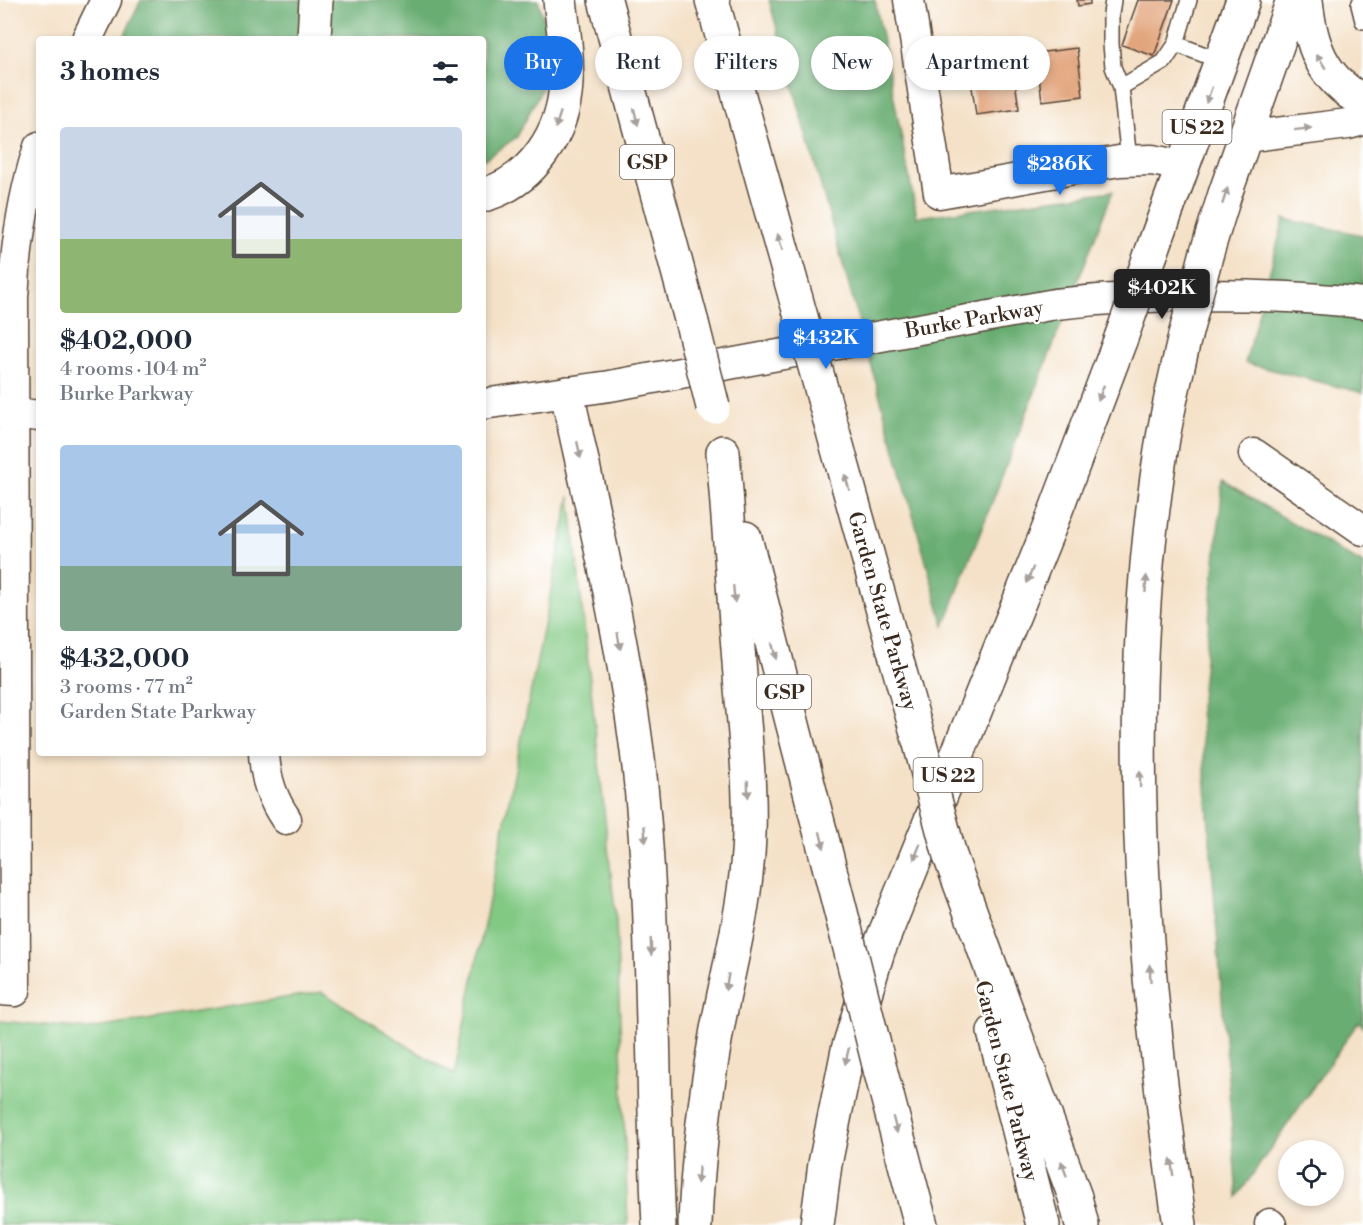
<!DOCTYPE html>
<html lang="en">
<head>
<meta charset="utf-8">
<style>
  :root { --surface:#fff; --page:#f2f2f3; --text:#1f2937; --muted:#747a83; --accent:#1a73e8 }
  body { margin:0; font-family:"Libre Bodoni",serif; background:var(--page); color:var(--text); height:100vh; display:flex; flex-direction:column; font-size:22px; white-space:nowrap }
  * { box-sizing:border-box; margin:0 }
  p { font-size:20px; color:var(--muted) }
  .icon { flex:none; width:33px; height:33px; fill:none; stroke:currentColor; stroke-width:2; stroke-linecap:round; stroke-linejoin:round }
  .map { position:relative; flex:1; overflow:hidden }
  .panel { position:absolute; left:36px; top:36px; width:450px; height:720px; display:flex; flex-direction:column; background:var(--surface); border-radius:6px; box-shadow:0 3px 9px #0003 }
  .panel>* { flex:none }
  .guide { position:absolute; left:504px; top:36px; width:570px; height:54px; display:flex; gap:12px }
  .controls { position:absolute; left:1278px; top:1140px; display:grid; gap:12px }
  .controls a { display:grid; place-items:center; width:66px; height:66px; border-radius:50%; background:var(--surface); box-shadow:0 3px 9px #0003; font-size:30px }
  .price { position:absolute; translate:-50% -51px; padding:0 14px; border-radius:6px; background:var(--accent); color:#fff; font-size:20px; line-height:39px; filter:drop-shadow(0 2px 3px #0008) }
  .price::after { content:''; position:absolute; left:50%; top:36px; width:18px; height:14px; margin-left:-9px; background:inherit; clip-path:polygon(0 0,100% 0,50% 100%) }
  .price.on { background:#222; color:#fff }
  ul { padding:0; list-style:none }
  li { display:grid; align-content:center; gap:12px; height:318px; padding:0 24px }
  li span { display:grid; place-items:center; height:186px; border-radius:6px; color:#555 }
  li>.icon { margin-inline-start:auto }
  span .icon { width:108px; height:108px; fill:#fffc; stroke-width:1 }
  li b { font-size:26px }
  h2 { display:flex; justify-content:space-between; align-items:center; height:72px; padding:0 24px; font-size:26px }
  .tag { padding:0 21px; border-radius:27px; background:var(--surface); box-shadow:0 3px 9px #0003; font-size:21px; line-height:54px }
  .tag.on { background:var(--accent); color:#fff }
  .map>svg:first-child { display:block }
  .green { fill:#82c984; stroke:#5e7a51; stroke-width:1.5 }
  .forest { fill:#69ad72; stroke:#526c48; stroke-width:1.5 }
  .building { fill:#e1a177 }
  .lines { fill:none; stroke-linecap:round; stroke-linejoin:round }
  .lane-casing { stroke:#574537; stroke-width:18 }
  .street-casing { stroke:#574537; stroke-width:33 }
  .highway-casing { stroke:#574537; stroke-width:36 }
  .lane { stroke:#fff; stroke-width:15 }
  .street { stroke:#fff; stroke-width:30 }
  .highway { stroke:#fff; stroke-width:33 }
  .highway-bridge-casing { stroke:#574537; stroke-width:36; stroke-linecap:butt }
  .highway-bridge { stroke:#fff; stroke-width:33 }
  .oneway { fill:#a79f9a }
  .labels { text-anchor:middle; stroke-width:4.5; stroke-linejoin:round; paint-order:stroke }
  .shield { fill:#fff; stroke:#766a62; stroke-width:1.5 }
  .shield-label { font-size:20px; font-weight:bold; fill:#3b2a1e }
  .street-label { font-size:21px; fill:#3b2a1e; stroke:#fff }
</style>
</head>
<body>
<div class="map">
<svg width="1363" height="1225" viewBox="0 0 1363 1225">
  <rect width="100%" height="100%" fill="#fff"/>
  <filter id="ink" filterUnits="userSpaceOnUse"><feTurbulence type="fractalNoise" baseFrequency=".0167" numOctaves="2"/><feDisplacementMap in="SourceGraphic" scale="12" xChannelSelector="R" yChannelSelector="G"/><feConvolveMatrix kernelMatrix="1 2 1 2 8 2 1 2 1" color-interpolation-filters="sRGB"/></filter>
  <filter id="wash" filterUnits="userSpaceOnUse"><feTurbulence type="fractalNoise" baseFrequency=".008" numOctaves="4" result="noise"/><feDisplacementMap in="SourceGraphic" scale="24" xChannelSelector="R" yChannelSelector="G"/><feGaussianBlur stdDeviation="1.35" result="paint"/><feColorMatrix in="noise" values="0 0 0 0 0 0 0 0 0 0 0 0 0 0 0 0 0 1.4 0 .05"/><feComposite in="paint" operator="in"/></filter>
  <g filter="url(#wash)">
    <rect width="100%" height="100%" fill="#f4e1c7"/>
    <path class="green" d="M570 496 616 920 628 1225H0V1021L90 1029 322 992 454 1075Z"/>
    <path class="forest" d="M141 0H538L546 28 543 86 517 137 483 160V39H123Z
      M769 0H875L917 217 1113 191 944 626Z
      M1284 219 1363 235V393L1245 363Z
      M1223 482 1363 564V1027L1359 1021 1237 1197 1200 708Z"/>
    <g id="blocks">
      <path class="building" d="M1077 0H1090V4L1078 6Z
        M1138 0H1174L1154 56 1122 45Z
        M1077 48 1083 96 1042 101 1036 53Z
        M1012 60 1019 109 976 115 969 66Z"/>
    </g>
  </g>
  <g filter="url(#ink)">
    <use href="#blocks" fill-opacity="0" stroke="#574537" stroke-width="1.5"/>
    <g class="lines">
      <g class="lane-casing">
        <path id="lane" d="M1113 0 1111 14V44L1113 67 1121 87 1129 160
          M1361 0 1359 5 1363 21
          M1176 44 1221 61
          M1121 87 1164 62 1176 44 1189 0"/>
      </g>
      <g class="street-casing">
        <path id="street" d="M909 0 939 193 1119 161 1152 160 1183 166
          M87 39 106 0
          M1245 137 1348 124 1363 120
          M483 404 610 386 1055 304C1158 293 1260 292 1363 303
          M0 411 39 416
          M1254 454 1363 530
          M264 753C265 778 272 799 286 819
          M0 990 15 991 13 297C16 246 23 196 39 147
          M1270 1224 1271 1225"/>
      </g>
      <g class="highway-casing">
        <path id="highway" d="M605 0 692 323
          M712 0 796 299
          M1306 0C1310 44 1322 79 1363 101
          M314 39 316 0
          M483 195C532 182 564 132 566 83 568 56 563 27 560 0
          M1207 252 1225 194 1293 0
          M1151 254 1243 0
          M567 393C594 517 624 641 639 767 656 919 651 1072 659 1225
          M824 399 919 740
          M745 538 846 932
          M950 856 1075 1197 1082 1225
          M994 1032 1043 1225
          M880 1069 921 1225
          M695 1225C697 1161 705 1098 716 1035 726 979 742 922 747 865 753 807 746 746 741 688 735 609 729 531 723 452
          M817 1225 825 1164 848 1050 878 951 1051 523 1121 338
          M1180 1225C1141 966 1120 698 1163 438 1169 404 1177 370 1185 336"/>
      </g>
      <use href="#lane" class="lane"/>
      <use href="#street" class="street"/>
      <use href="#highway" class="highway"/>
      <g class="highway-bridge-casing">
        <path id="highway-bridge" d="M796 299 824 399
          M692 323 713 407
          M1185 336 1207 252
          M1121 338 1151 254
          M919 740 950 856
          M846 932 880 1069"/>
      </g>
      <use href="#highway-bridge" class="highway-bridge"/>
    </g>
    <defs><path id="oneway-solid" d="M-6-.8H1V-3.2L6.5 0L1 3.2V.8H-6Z" transform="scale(1.5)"/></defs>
    <g class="oneway">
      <use href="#oneway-solid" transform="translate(1321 61) rotate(-121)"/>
      <use href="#oneway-solid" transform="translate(1209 95) rotate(110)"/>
      <use href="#oneway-solid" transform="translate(636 117) rotate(76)"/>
      <use href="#oneway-solid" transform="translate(558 120) rotate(108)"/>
      <use href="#oneway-solid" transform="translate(1303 129) rotate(-7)"/>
      <use href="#oneway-solid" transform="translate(1225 196) rotate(-72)"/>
      <use href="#oneway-solid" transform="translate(780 242) rotate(-106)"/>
      <use href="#oneway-solid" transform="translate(1101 393) rotate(110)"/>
      <use href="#oneway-solid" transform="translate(579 450) rotate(78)"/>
      <use href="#oneway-solid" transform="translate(847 482) rotate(-106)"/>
      <use href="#oneway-solid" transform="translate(1030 575) rotate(112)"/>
      <use href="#oneway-solid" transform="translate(1146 584) rotate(-86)"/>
      <use href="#oneway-solid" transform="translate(734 594) rotate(85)"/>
      <use href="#oneway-solid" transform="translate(619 641) rotate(80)"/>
      <use href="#oneway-solid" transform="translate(774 651) rotate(76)"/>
      <use href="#oneway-solid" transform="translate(1140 779) rotate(-91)"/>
      <use href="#oneway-solid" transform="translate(748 789) rotate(88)"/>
      <use href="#oneway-solid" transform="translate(645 834) rotate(85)"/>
      <use href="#oneway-solid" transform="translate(822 840) rotate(76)"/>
      <use href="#oneway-solid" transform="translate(917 852) rotate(112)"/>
      <use href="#oneway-solid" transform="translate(651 947) rotate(88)"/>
      <use href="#oneway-solid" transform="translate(1150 973) rotate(-94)"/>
      <use href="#oneway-solid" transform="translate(727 982) rotate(101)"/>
      <use href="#oneway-solid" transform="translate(847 1056) rotate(103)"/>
      <use href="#oneway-solid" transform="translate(895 1125) rotate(75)"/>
      <use href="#oneway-solid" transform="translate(1172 1167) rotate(-98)"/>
      <use href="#oneway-solid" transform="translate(1064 1169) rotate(-110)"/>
      <use href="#oneway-solid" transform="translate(698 1175) rotate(95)"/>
    </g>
  </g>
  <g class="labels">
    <g class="shield">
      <rect x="1162.5" y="110" width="69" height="34" rx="4.5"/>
      <rect x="620" y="145" width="54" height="34" rx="4.5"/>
      <rect x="757" y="675" width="54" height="34" rx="4.5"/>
      <rect x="913.5" y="758" width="69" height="34" rx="4.5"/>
    </g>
    <g class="shield-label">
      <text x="1197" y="134">US 22</text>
      <text x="647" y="169">GSP</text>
      <text x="784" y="699">GSP</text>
      <text x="948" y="782">US 22</text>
    </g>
    <g class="street-label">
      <text transform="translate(974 319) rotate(-10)" y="7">Burke Parkway</text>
      <text transform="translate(883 611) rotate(74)" y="7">Garden State Parkway</text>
      <text transform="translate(1007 1081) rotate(76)" y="7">Garden State Parkway</text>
    </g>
  </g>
</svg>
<div class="controls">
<a><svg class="icon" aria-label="locate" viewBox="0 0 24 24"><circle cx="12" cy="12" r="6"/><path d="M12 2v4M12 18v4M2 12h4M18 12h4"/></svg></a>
</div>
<b class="price" style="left:1060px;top:196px">$286K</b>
<b class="price on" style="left:1162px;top:320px">$402K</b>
<b class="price" style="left:826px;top:370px">$432K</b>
<div class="guide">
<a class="tag on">Buy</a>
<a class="tag">Rent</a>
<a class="tag">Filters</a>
<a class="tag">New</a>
<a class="tag">Apartment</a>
</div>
<section class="panel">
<h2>3 homes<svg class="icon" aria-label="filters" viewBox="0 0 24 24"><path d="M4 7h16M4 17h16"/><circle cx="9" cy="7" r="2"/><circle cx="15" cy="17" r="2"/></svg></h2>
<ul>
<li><span style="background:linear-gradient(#c9d6e8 60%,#8fb573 0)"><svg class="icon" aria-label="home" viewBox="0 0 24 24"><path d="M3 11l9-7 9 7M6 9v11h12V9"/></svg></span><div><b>$402,000</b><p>4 rooms · 104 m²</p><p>Burke Parkway</p></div></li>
<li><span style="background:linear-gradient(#a9c7e8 65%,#7fa58c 0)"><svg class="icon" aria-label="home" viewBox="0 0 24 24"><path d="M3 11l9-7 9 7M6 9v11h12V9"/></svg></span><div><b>$432,000</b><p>3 rooms · 77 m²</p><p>Garden State Parkway</p></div></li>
</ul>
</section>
</div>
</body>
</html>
